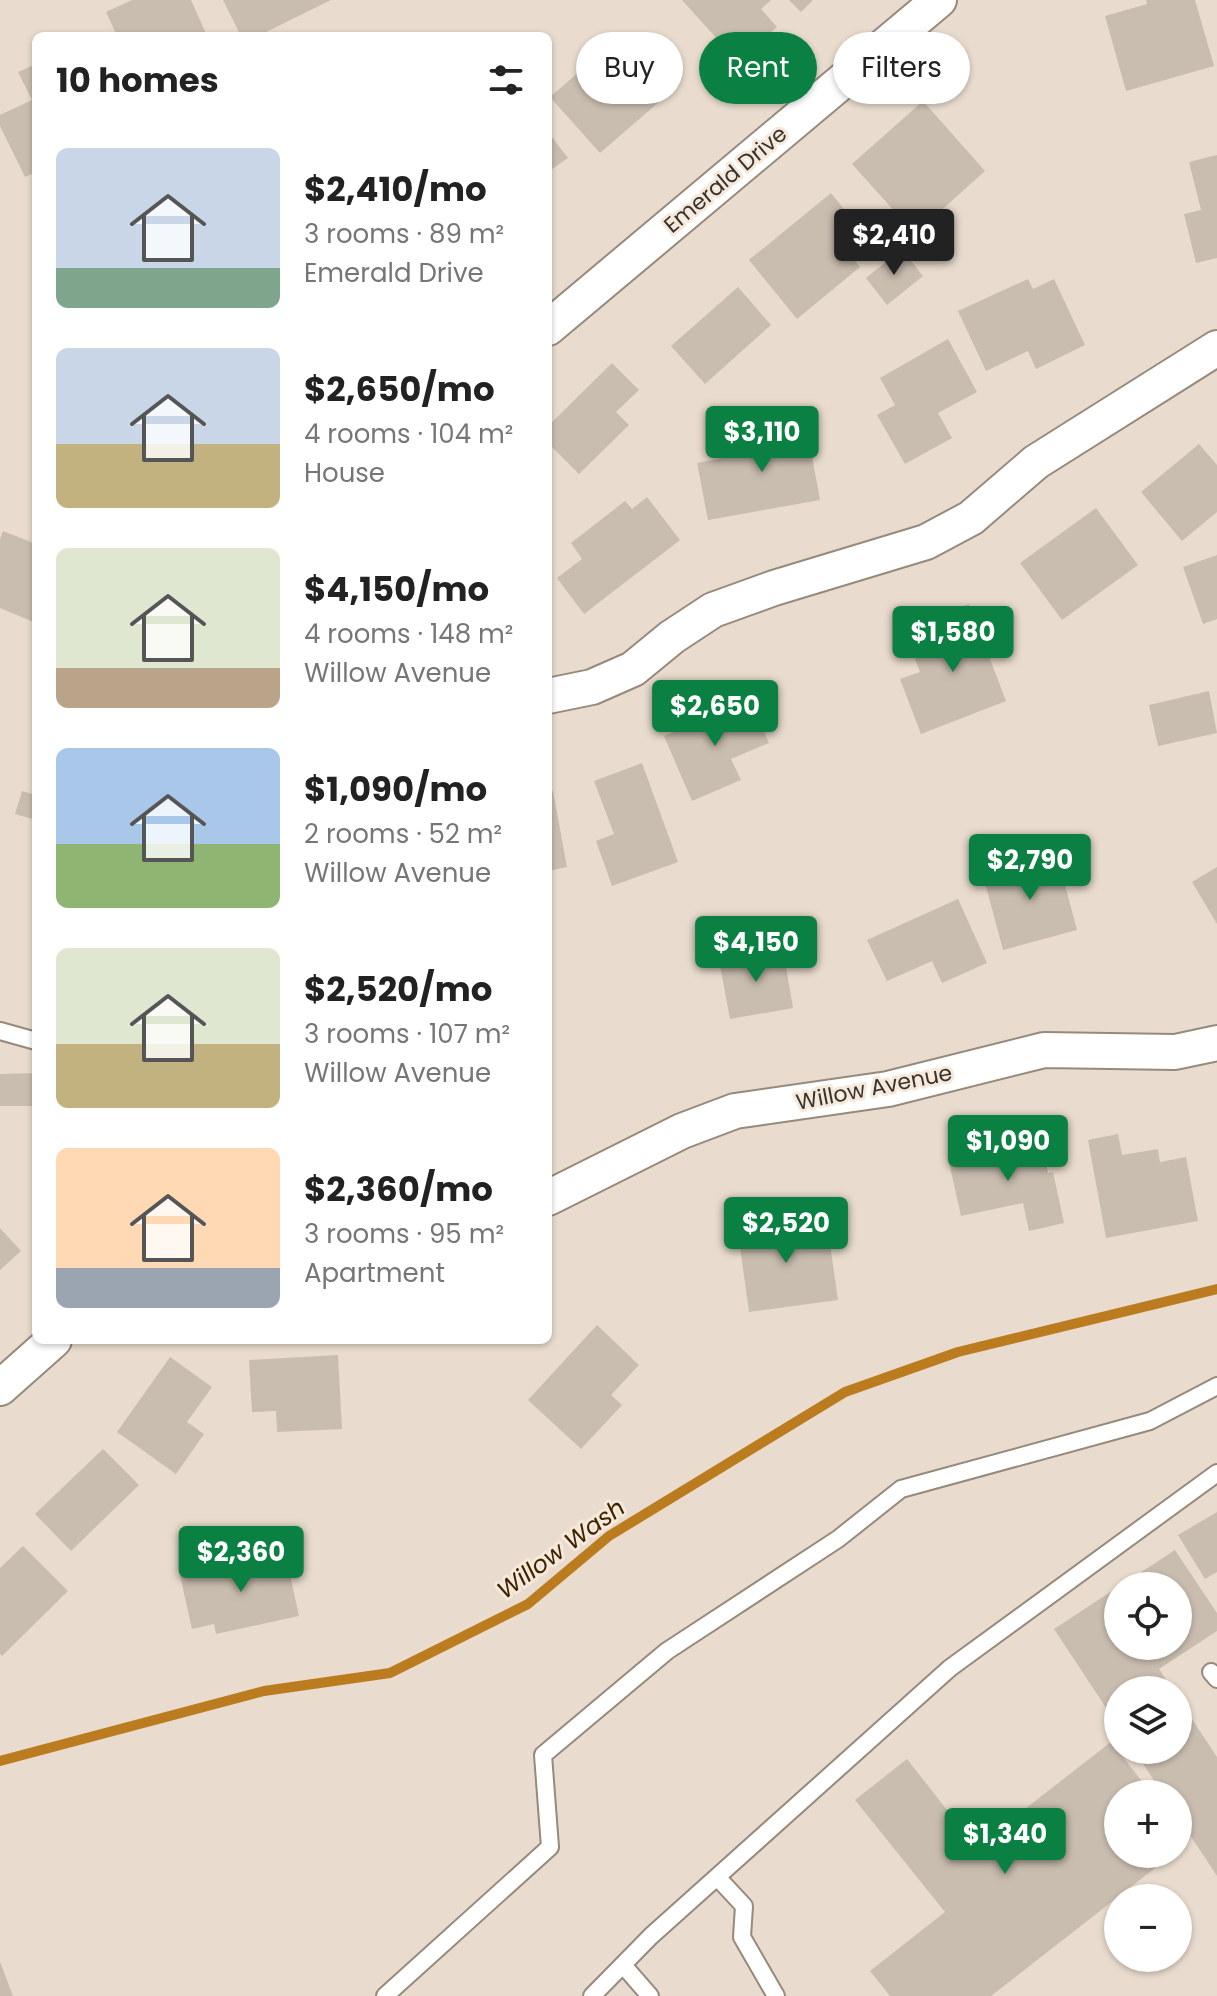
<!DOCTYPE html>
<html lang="en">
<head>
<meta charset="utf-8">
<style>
  :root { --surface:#fff; --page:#f2f2f2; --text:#222; --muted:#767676; --accent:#0b8043 }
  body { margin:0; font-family:Poppins,sans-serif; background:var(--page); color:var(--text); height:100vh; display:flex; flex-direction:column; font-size:30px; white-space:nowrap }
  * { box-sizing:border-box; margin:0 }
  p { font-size:26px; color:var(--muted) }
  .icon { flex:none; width:44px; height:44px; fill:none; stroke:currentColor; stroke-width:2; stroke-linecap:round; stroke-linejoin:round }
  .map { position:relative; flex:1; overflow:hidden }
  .sheet { position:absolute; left:32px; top:32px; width:520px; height:1312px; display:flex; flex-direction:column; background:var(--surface); border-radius:12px; box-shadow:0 2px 6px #0004 }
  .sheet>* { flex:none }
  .banner { position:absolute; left:576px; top:32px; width:520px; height:72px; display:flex; gap:16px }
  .buttons { position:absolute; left:1104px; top:1572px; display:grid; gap:16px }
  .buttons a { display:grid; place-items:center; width:88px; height:88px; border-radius:50%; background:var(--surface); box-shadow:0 2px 6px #0004; font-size:40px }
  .price { position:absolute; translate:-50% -68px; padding:0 18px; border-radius:8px; background:var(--accent); color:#fff; font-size:26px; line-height:52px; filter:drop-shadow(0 2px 4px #0008) }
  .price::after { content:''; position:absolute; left:50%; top:48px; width:24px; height:18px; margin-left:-12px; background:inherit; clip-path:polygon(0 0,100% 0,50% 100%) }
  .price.on { background:#222; color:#fff }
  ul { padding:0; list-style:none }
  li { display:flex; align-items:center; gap:24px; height:200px; padding:0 24px }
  li span { display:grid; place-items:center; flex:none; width:224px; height:160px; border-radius:12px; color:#555 }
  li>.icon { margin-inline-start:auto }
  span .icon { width:96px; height:96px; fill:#fffc; stroke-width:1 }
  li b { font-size:34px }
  h2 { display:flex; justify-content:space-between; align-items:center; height:96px; padding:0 24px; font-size:34px }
  .chip { padding:0 28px; border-radius:36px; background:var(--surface); box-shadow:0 2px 6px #0004; font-size:28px; line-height:72px }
  .chip.on { background:var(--accent); color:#fff }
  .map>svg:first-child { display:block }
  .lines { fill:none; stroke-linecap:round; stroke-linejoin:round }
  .stream { stroke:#bb7c1f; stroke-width:10 }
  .building { fill:#c9bdaf }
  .service-casing { stroke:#958a7c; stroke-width:20 }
  .minor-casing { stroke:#958a7c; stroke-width:38 }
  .service { stroke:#fff; stroke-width:16 }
  .minor { stroke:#fff; stroke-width:34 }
  .labels { text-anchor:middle; stroke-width:6; stroke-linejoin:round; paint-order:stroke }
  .street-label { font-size:22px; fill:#38332d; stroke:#f6e9db }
  .water-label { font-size:24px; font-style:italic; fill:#3d2300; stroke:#f6e9db }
</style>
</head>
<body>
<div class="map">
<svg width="1217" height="1996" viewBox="0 0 1217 1996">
  <rect width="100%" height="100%" fill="#e9dcce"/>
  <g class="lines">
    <path class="stream" d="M0 1761 264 1691 390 1673 528 1604 609 1536 845 1392 958 1352 1217 1289"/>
  </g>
  <path class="building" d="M132 0H191L207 36H117L106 12Z
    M223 0H331L258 36H241Z
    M682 0H771L761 9 777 27 737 61Z
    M789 0H813L801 12Z
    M1146 0H1195L1214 66 1126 91 1105 16 1147 4Z
    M625 32 674 89 600 153 550 97Z
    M36 64V172L25 177 0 126V115L32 100 18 72Z
    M923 101 985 171 915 234 852 164Z
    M548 132 568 158 548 172Z
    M1217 155V258L1196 263 1184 214 1201 210 1189 162Z
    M831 193 864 234 845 249 860 267 797 319 749 260Z
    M902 249 923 276 887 305 866 278Z
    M1028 279 1033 289 1054 279 1085 345 1036 369 1028 351 986 371 958 311Z
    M738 287 771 325 705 384 671 346Z
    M948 339 977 392 938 413 952 438 905 464 877 415 895 405 880 378Z
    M612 363 639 390 616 412 629 425 579 474 548 443V426Z
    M805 418 820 500 708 520 697 463 760 451 756 427Z
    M1199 444 1217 465V512L1182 541 1141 492Z
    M647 497 680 540 584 614 557 578 582 559 571 543 625 501 632 509Z
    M1096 508 1138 565 1062 620 1020 563Z
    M3 531 36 544V623L0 608V539Z
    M1217 555V619L1203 624 1183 567Z
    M969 604 1006 701 921 734 900 679 920 672 915 659 940 649 929 619Z
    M1209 691 1217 733 1158 746 1149 705Z
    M750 699 769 743 731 759 741 780 692 801 664 736Z
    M642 763 678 862 612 886 596 841 614 834 594 781Z
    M22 791 36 795V820L15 814Z
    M553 791 567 867 548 871V792Z
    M1057 855 1077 930 1003 950 983 875Z
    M1217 867V924L1192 882Z
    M958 899 987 963 942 983 932 961 887 981 867 940Z
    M783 949 793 1008 730 1019 719 960Z
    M36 1073V1189H33V1106H0V1074Z
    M1118 1134 1122 1155 1158 1149 1160 1162 1186 1157 1198 1221 1106 1238 1088 1140Z
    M1041 1138 1048 1173 1053 1172 1064 1223 1029 1231 1023 1203 961 1216 948 1158Z
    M799 1216 801 1234 828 1230 838 1300 749 1312 737 1225Z
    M0 1228 21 1251 0 1270Z
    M597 1325 639 1365 611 1395 622 1405 581 1449 528 1400Z
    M338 1355 342 1429 277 1432 276 1411 252 1412 249 1360Z
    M170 1357 212 1387 187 1422 204 1434 176 1474 117 1432Z
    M103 1449 139 1485 71 1551 35 1514Z
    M1217 1512V1572L1205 1579 1178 1535Z
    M23 1546 68 1591 2 1656 0 1654V1568Z
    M1175 1550 1217 1613V1631L1159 1669 1173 1690H1118V1726L1054 1629 1118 1587V1646H1178V1586H1120Z
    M285 1552 299 1616 216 1634 214 1624 192 1629 180 1575Z
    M1178 1698 1217 1757V1876L1178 1817V1794H1163L1134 1750H1178Z
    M1111 1742 1152 1794H1118V1854H1173L991 1996H890L870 1971 945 1912 855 1800 907 1759 976 1847Z
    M1178 1826 1189 1841 1178 1850Z
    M0 1962 13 1996H0Z"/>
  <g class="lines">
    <g class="service-casing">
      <path id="service" d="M0 1031 36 1041
        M1211 1672 1217 1679
        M717 1877 744 1906 742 1937 776 1996
        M623 1965 650 1996
        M385 1996 550 1847 543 1755 667 1651 838 1539 901 1489 1150 1421 1217 1386
        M592 1996 651 1936 950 1668 1217 1473"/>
    </g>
    <g class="minor-casing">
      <path id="minor" d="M548 328 939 0
        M548 696 592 687 633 669 672 637 713 610 774 588 926 542 971 518 1036 462 1217 348
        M548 1198 682 1131 735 1111 888 1089 1044 1050 1175 1052 1217 1043
        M0 1388 54 1340"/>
    </g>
    <use href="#service" class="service"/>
    <use href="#minor" class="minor"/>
  </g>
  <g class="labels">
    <g class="street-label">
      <text transform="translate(725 179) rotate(-40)" y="8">Emerald Drive</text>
      <text transform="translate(874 1087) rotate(-11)" y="8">Willow Avenue</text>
    </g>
    <g class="water-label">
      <text transform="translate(561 1549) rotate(-36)" y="8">Willow Wash</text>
    </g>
  </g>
</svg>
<div class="buttons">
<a><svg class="icon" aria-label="locate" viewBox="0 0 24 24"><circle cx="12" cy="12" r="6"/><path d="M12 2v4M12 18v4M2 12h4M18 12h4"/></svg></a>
<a><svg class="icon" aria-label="layers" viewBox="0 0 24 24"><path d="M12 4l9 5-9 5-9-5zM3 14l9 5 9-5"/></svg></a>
<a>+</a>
<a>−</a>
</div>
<b class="price on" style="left:894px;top:277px">$2,410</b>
<b class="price" style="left:762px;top:474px">$3,110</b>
<b class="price" style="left:953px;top:674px">$1,580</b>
<b class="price" style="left:715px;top:748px">$2,650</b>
<b class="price" style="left:1030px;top:902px">$2,790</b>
<b class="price" style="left:756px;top:984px">$4,150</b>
<b class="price" style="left:1008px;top:1183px">$1,090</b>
<b class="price" style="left:786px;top:1265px">$2,520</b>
<b class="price" style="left:241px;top:1594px">$2,360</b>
<b class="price" style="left:1005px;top:1876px">$1,340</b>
<div class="banner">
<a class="chip">Buy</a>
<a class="chip on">Rent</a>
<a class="chip">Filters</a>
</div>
<section class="sheet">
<h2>10 homes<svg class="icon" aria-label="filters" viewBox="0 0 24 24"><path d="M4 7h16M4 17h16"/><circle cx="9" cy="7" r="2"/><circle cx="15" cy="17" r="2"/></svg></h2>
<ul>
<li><span style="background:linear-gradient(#c9d6e8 75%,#7fa58c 0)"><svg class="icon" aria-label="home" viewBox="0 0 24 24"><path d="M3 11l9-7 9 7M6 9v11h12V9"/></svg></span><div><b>$2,410/mo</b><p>3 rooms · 89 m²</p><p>Emerald Drive</p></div></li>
<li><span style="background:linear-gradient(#c9d6e8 60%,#c2b280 0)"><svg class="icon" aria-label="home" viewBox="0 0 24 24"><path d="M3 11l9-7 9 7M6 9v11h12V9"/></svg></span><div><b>$2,650/mo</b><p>4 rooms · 104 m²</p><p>House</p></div></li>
<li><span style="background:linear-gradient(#dfe7d0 75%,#b9a48a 0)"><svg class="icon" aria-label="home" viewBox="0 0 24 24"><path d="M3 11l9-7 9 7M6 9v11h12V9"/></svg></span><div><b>$4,150/mo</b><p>4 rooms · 148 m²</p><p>Willow Avenue</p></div></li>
<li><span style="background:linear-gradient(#a9c7e8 60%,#8fb573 0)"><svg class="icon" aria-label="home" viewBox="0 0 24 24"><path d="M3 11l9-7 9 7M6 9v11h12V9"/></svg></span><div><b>$1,090/mo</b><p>2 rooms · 52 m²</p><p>Willow Avenue</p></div></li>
<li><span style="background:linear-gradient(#dfe7d0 60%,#c2b280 0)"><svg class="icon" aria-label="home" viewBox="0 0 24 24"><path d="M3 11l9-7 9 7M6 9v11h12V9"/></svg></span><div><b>$2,520/mo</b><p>3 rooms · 107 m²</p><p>Willow Avenue</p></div></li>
<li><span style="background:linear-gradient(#ffd9b3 75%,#9aa5b1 0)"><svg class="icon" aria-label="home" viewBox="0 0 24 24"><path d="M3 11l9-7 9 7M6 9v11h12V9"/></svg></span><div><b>$2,360/mo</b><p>3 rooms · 95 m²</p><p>Apartment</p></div></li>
</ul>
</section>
</div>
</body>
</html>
